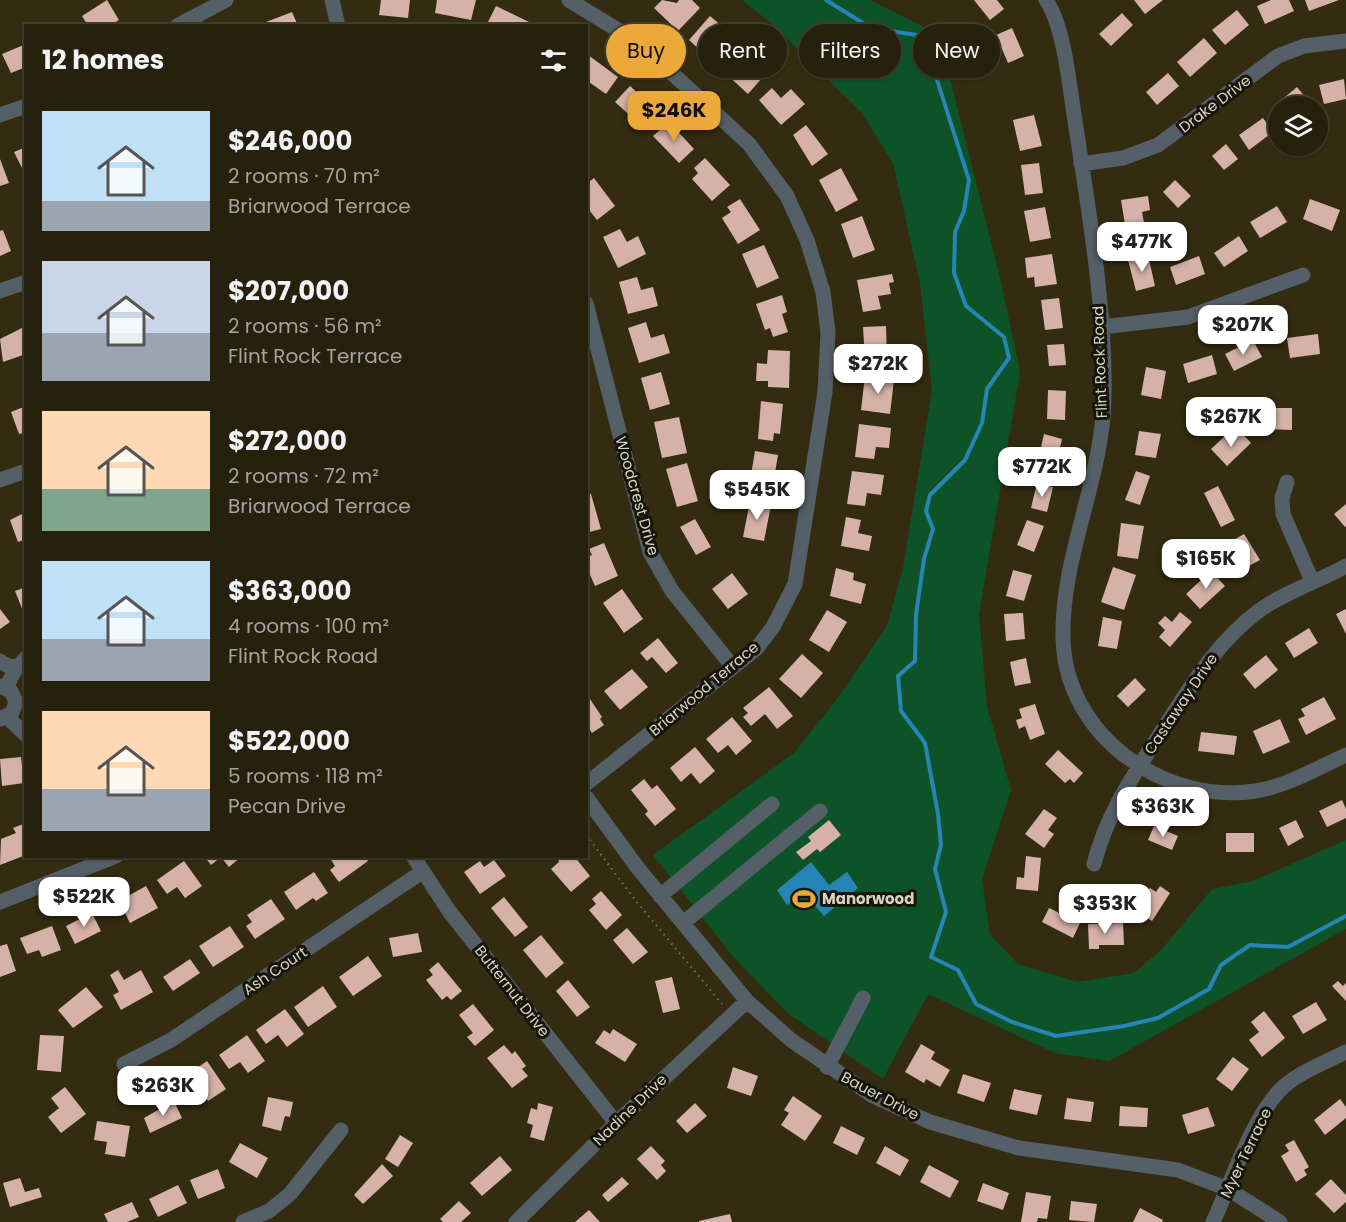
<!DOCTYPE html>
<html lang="en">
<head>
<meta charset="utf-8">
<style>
  :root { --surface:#26210d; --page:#2e2916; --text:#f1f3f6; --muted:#a4a39d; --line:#423e2e; --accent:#eca93a }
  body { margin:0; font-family:Poppins,sans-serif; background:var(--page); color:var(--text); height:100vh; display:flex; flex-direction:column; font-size:22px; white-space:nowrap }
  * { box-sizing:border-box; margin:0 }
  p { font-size:20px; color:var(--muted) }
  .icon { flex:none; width:33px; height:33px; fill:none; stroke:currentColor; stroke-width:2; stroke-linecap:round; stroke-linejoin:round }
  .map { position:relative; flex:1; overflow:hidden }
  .panel { position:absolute; left:24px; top:24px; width:564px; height:834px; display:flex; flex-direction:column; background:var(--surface); border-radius:0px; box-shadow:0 2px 4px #0004,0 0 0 2px var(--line) }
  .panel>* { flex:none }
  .banner { position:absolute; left:606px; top:24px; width:570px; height:54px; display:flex; gap:12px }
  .controls { position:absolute; left:1268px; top:96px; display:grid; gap:12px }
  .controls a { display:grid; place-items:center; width:60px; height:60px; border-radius:50%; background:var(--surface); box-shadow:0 2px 4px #0004,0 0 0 2px var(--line); font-size:30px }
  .price { position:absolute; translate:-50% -51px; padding:0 14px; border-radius:12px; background:#fff; color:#222; font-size:20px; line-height:39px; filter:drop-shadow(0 2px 3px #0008) }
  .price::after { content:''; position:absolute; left:50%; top:36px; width:18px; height:14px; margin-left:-9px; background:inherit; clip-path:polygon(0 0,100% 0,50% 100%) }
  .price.current { background:var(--accent); color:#111 }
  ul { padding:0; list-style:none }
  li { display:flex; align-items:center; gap:18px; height:150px; padding:0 18px }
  li span { display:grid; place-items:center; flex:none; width:168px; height:120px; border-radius:0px; color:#555 }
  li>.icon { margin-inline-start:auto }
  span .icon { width:72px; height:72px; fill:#fffc; stroke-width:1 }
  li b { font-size:26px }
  h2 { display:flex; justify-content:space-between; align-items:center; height:72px; padding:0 18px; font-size:26px }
  .pill { padding:0 21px; border-radius:27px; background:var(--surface); box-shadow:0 2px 4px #0004,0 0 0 2px var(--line); font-size:21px; line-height:54px }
  .pill.current { background:var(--accent); color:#111 }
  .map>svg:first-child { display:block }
  .green { fill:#0e5328 }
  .water { fill:#2585b7 }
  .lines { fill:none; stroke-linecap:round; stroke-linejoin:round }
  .stream { stroke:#2585b7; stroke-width:4 }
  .building { fill:#d5b1a8 }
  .path { stroke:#77715b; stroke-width:2; stroke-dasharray:1.5 4.5; stroke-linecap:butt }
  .minor { stroke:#545f68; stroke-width:15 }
  .labels { text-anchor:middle; stroke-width:6; stroke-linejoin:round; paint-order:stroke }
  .street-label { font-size:15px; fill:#d8d4c4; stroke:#171509 }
  .poi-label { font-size:15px; font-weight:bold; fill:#d8d4c4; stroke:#171509; text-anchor:start }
</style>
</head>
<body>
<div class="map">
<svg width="1346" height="1222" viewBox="0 0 1346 1222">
  <rect width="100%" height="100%" fill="#332c11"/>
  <path class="green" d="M742 0H870L928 29 950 79 999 273 1020 372 979 615 987 706 1011 790 982 879 990 935 1018 964 1077 982 1134 973 1162 949 1212 889 1253 881 1346 840V929L1109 1061 1055 1053 928 994 883 1079 789 1014 735 959 653 855 794 753 837 699 887 626 903 568 932 390 920 283 893 163 861 112 771 23Z"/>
  <path class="water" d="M811 862 829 885 847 872 858 888 824 916 804 893 787 905 777 890Z"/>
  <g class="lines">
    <path class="stream" d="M826 0 871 28 923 36 969 180 964 211 955 232 954 273 966 306 1004 337 1009 358 987 389 982 423 965 460 930 495 926 511 933 529 924 559 916 615 915 661 898 676 901 711 925 743 938 814 941 845 935 869 946 912 931 957 958 970 976 1004 1012 1022 1056 1036 1124 1026 1158 1018 1209 989 1221 965 1250 945 1288 947 1346 916"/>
  </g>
  <path class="building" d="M107 0 119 20 109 26H88L82 16Z
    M381 0H410L408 18 379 15Z
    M437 0H476L471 20 435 13Z
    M662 0 677 3 679 0H692L700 8 678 31 654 8Z
    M974 0H997L1004 9 990 20Z
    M1134 0H1163L1145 14Z
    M1271 0H1289L1294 11 1265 24 1257 6Z
    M1305 0H1339L1309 11Z
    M496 6 529 22 528 26H486Z
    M1237 10 1249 25 1225 45 1212 30Z
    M292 12 298 26H268L266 22Z
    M1122 13 1133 25 1111 46 1099 34Z
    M710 16 736 38 714 63 689 40Z
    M1012 28 1024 56 1008 63 996 35Z
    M1204 38 1217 53 1190 77 1177 62Z
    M26 44V67L11 73 2 54Z
    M588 55 618 77 606 94 586 80Z
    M737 57 747 66 755 57 769 70 748 94 724 72Z
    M1168 73 1179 86 1157 105 1146 92Z
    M1344 79 1346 99 1324 104 1319 85Z
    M630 86 658 112 643 127 615 102Z
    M1297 87 1310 103 1305 106H1278V114L1273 107Z
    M772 88 781 98 791 89 805 104 781 125 759 100Z
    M1034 115 1042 146 1020 151 1013 120Z
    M1263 118 1273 132 1249 150 1239 135Z
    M669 122 694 149 679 163 653 136Z
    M806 125 828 154 812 166 793 135Z
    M1226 144 1238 159 1224 170 1212 156Z
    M26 147V169L23 170 14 152Z
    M705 158 730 185 712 201 692 179 698 173 694 168Z
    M0 159 9 183 0 186Z
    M1039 163 1043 193 1025 195 1021 165Z
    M841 168 858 200 836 212 819 180Z
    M594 178 615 206 597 220 586 206V184Z
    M1175 180 1191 196 1178 208 1163 192Z
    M1148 196 1150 210 1142 212 1145 228 1126 231 1121 200Z
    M740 199 760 230 738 244 722 218 731 212 727 207Z
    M1310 199 1340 210 1332 231 1303 219Z
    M1277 206 1287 222 1260 238 1250 222Z
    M1045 207 1051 238 1030 242 1024 211Z
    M862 216 875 250 853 258 841 224Z
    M620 229 627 242 638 236 646 254 618 268 603 237Z
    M3 230 11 251 0 256V231Z
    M1239 236 1248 251 1224 267 1214 253Z
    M764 245 779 278 757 288 742 254Z
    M1052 254 1057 284 1035 287 1034 277 1027 278 1025 258Z
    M1148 255 1155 286 1136 291 1128 260Z
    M1199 256 1205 274 1176 285 1170 267Z
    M892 274 894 282 889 283 891 294 878 296 881 309 863 312 857 280Z
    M637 277 641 290 653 287 658 306 628 314 619 282Z
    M782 295 787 312 782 314 788 332 773 337 770 328 765 330 756 304Z
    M1059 298 1063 328 1045 330 1041 300Z
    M646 322 651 338 664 334 670 353 639 363 628 328Z
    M26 326V354L3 362 0 339Z
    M886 326 887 359 865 360 863 327Z
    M1318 334 1320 354 1290 358 1287 338Z
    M1253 340 1262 357 1234 371 1225 354Z
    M1064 344 1066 365 1049 366 1047 345Z
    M768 350 790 351 789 388 768 387V381H756L757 363 767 364Z
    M1212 355 1217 374 1188 383 1183 364Z
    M1146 367 1166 371 1161 399 1141 395Z
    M661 372 670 404 650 410 641 378Z
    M865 376 894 380 890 414 861 410Z
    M1048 390 1066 391 1065 420 1047 419Z
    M761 401 783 404 780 434 774 433 773 441 758 439Z
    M26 406V432L19 434 11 412Z
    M1274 408H1292V430L1259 429 1260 412H1274Z
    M679 417 687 453 662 458 654 422Z
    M859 424 891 428 889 448 876 447 874 459 855 457Z
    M1139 431 1161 434 1156 458 1135 455Z
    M1240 431 1251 443 1227 466 1211 449 1225 436 1230 442Z
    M1044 434 1062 439 1056 465 1038 461Z
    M755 451 778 455 773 485 750 481Z
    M687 463 698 501 677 507 666 469Z
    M852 471 884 475 881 495 867 493 865 506 847 504Z
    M1136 471 1150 476 1140 505 1125 500Z
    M1037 483 1053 487 1047 512 1031 508Z
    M1218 486 1235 520 1221 527 1204 493Z
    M591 494 601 529 586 533V495Z
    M750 501 771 505 764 541 743 537Z
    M1346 504V526L1345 527 1334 514Z
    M26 512V539L18 542 10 520Z
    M846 517 861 520 858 533 872 536 869 551 841 546Z
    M695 519 711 547 696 555 680 527Z
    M1027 520 1044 526 1034 552 1017 545Z
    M1121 523 1144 526 1138 559 1117 556Z
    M1244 534 1260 560 1245 568 1230 542Z
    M604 543 618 576 595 586 586 566V557L592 555 589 549Z
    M1113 567 1136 575 1124 610 1101 602Z
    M836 568 854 573 853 580 866 584 861 604 830 596Z
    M1013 570 1032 575 1024 601 1006 596Z
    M1211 571 1225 586 1200 609 1186 594Z
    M732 573 748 594 728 609 712 589Z
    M26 587V610L23 611 15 591Z
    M622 589 643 619 624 633 603 603Z
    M0 609 10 622 0 629Z
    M1346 609V634L1336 614Z
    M827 610 847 622 829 652 809 640Z
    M1180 612 1192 622 1170 647 1159 637 1165 630 1158 623 1165 616 1172 622Z
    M1023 613 1025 639 1006 641 1004 614Z
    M1103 617 1122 621 1117 649 1098 646Z
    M1309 628 1318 643 1294 658 1285 643Z
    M658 638 678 663 666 673 652 657 647 661 640 653Z
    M802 654 823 673 801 698 779 679Z
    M1266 655 1278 670 1255 689 1243 674Z
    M1026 658 1031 683 1015 686 1010 662Z
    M632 669 648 687 620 710 604 691Z
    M1135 678 1146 690 1128 707 1117 696Z
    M769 687 793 716 777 729 765 714 751 726 743 717 748 713 743 708Z
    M586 693 602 717 600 719 604 725 592 733 586 724Z
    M1324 697 1336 719 1306 735 1298 719 1305 716 1301 709Z
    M1035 704 1045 734 1030 740 1025 726 1019 729 1016 720 1022 718 1019 709Z
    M732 717 752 741 736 755 728 745 718 753 706 739Z
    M1280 719 1290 742 1263 754 1253 731Z
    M1201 732 1237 736 1234 755 1198 751Z
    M695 747 715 771 700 784 691 773 681 782 670 768Z
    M1058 750 1083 773 1074 783 1070 779 1065 783 1045 764Z
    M21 757 24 783 2 786 0 759Z
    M644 779 652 789 657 785 676 809 655 826 645 814 648 811 631 790Z
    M1342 800 1346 809V818L1327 827 1319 811Z
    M1044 809 1057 818 1048 830 1054 834 1044 848 1025 834Z
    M829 820 841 835 820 852 817 849 803 860 796 852 811 841 808 837Z
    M1296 820 1304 837 1288 846 1279 828Z
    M26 823V855L0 865 1 839 16 833 13 828Z
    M1154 826 1178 836 1172 850 1148 840Z
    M1226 833H1254V852H1226Z
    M204 856H242L229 867 221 857 211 865Z
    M332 856H365L368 861 339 882 330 870 335 866 330 858Z
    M557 856H574L590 876 571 892 551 869 559 862Z
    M1026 856 1041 858 1038 891 1016 889 1017 877 1024 878Z
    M494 860 506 876 480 894 464 872 480 861 484 867Z
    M184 861 202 886 185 898 177 887 167 894 157 880Z
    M314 872 328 893 316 901 313 898 296 910 284 892Z
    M146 886 158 908 130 923 119 901Z
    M1160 886 1170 893 1152 921 1136 911 1150 888 1156 892Z
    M601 891 622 915 606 930 589 910 596 904 592 899Z
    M504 897 528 927 515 937 491 908Z
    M271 899 285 919 255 939 246 926 252 922 247 915Z
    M1049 908 1080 923 1073 938 1042 922Z
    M92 913 101 931 75 944 66 926Z
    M1123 923 1124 945H1099V949H1089L1088 924Z
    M52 926 61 950 42 957 39 950 27 954 20 938Z
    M230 926 244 947 213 967 199 946Z
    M627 928 648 952 633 964 613 940Z
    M418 933 422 952 393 957 389 938Z
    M541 935 564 963 546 978 523 950Z
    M7 944 16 971 0 977V946Z
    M368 956 382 976 353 996 339 977Z
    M190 959 200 973 173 991 163 977Z
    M438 962 462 991 451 1000 447 996 442 1000 426 980 433 975 429 970Z
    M118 970 124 980 141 970 153 992 121 1010 113 995 119 992 110 975Z
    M672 977 680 1009 663 1013 655 981Z
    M568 980 590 1007 577 1017 556 991Z
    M1338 981 1343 986 1346 983V1001L1332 986Z
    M323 986 337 1007 308 1027 294 1007Z
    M86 987 103 1007 73 1028 58 1010Z
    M1316 1002 1327 1020 1303 1034 1292 1016Z
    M473 1004 494 1030 475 1046 467 1037 473 1033 459 1015Z
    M285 1009 304 1034 287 1047 278 1035 266 1044 256 1030Z
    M1264 1011 1285 1038 1262 1057 1249 1040 1259 1032 1251 1022Z
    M613 1029 637 1044 625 1062 595 1043 604 1030 610 1034Z
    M40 1035 64 1036 61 1072 37 1070Z
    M247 1035 265 1061 248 1073 240 1062 229 1069 219 1055Z
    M921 1044 935 1052 931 1059 950 1070 940 1087 926 1079 924 1083 905 1072Z
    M504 1045 512 1054 515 1051 526 1066 522 1069 528 1076 512 1088 487 1058Z
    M1233 1057 1249 1069 1232 1091 1216 1079Z
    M207 1061 226 1089 208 1101 200 1088 190 1095 180 1080Z
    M733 1067 758 1076 751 1096 727 1088Z
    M963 1074 991 1083 984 1102 957 1093Z
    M65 1087 86 1114 61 1133 48 1117 59 1108 51 1098Z
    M1014 1089 1042 1095 1037 1115 1009 1109Z
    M793 1096 822 1116 805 1141 781 1125 789 1113 784 1110Z
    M268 1097 293 1102 290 1117 285 1116 281 1131 262 1126Z
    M1067 1098 1094 1102 1091 1122 1064 1119Z
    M1340 1099 1346 1107V1118L1325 1135 1314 1120Z
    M174 1101 182 1118 150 1133 144 1118Z
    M538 1103 553 1107 544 1141 530 1137 533 1125 527 1123 531 1108 537 1110Z
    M695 1103 707 1116 687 1133 676 1121Z
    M1120 1106 1148 1108 1147 1127 1119 1126Z
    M1208 1107 1215 1126 1188 1134 1182 1115Z
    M97 1121 130 1126 125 1157 105 1154 107 1142 94 1140Z
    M841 1126 865 1138 857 1155 833 1143Z
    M400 1135 413 1143 398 1167 385 1159Z
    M1294 1140 1309 1167 1304 1170 1307 1175 1296 1182 1281 1156 1289 1151 1285 1145Z
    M240 1143 268 1158 257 1178 229 1162Z
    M651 1146 665 1161 661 1165 666 1171 657 1180 637 1159Z
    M885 1146 909 1160 900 1176 876 1163Z
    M500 1156 512 1170 482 1196 470 1183Z
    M382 1164 393 1176 363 1204 354 1195Z
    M929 1165 959 1181 950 1198 920 1182Z
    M218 1169 225 1188 198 1199 190 1180Z
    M622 1177 629 1184 608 1202 602 1195Z
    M20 1178 25 1192 39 1188 42 1197 10 1207 3 1183Z
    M1331 1179 1346 1195V1202L1334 1213 1315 1194Z
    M983 1183 1009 1193 1003 1210 977 1201Z
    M178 1185 187 1203 158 1217 149 1199Z
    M1026 1192 1051 1196 1047 1219 1038 1218 1037 1222H1021Z
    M459 1201 471 1213 461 1222H443L440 1219Z
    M1071 1201 1097 1204 1094 1222 1069 1220Z
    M132 1202 139 1217 127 1222H108L104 1214Z
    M1140 1208 1163 1220 1162 1222H1133Z
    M589 1210 600 1222H575Z
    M730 1214 732 1222H699V1221Z"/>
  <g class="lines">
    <path class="path" d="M586 835 636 901 722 1004"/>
    <path class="minor" d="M332 0 338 26
      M569 0 639 43 749 144 787 196 807 240 823 292 828 332 825 392 795 584 773 627 756 649 586 784
      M1046 0C1064 26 1069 83 1074 114 1088 208 1106 305 1104 400 1102 480 1061 557 1063 638 1065 735 1163 805 1256 791 1287 786 1317 768 1346 755
      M177 26 226 0
      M0 115 26 106
      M1081 164 1123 158 1158 145 1278 56 1304 46 1346 41
      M0 291 26 282
      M586 303 650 552 672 591 733 667
      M1102 327 1188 317 1303 275
      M0 480 26 471
      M1287 482 1282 498 1283 514 1312 581
      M0 661 8 666 17 667
      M0 686 11 691 16 702 12 713 0 719
      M6 687 17 667 26 658
      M7 717 26 735
      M586 797 637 867 747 1001 791 1040 873 1096 930 1122 1019 1148 1178 1170 1228 1189 1280 1222
      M413 856 449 911 616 1123
      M1094 864C1106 815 1133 776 1160 734 1189 689 1216 642 1260 610 1286 591 1318 582 1346 566
      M660 896 772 804
      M0 902 116 856
      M683 923 820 811
      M124 1064 171 1040 422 872
      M827 1067 863 998
      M243 1222 269 1211 290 1194 341 1130
      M516 1222 616 1123 747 1001
      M1213 1222C1231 1183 1250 1124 1278 1092 1294 1074 1324 1063 1346 1052"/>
  </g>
  <defs>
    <g id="stadium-bare" transform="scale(1.8)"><path d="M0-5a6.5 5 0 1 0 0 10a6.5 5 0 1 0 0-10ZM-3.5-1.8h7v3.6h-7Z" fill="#eca93a" stroke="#171509" stroke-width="2.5" paint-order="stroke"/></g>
  </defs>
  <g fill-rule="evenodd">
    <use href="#stadium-bare" x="804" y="899"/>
  </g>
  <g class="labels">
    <g class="street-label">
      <text transform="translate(1215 104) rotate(-37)" y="5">Drake Drive</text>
      <text transform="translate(1100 362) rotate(-92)" y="5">Flint Rock Road</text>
      <text transform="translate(637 496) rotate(74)" y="5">Woodcrest Drive</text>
      <text transform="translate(704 689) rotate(-40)" y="5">Briarwood Terrace</text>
      <text transform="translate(1181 704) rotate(-56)" y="5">Castaway Drive</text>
      <text transform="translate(275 971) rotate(-34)" y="5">Ash Court</text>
      <text transform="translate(512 991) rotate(52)" y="5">Butternut Drive</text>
      <text transform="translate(880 1096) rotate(28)" y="5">Bauer Drive</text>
      <text transform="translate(630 1110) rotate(-44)" y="5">Nadine Drive</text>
      <text transform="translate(1246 1153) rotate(-64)" y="5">Myer Terrace</text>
    </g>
    <g class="poi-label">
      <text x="822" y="904">Manorwood</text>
    </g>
  </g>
</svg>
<div class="controls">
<a><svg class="icon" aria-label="layers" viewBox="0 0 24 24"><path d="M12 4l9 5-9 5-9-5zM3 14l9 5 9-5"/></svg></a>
</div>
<b class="price current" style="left:674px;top:142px">$246K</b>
<b class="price" style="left:1142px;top:273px">$477K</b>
<b class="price" style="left:1243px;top:356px">$207K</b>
<b class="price" style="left:878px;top:395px">$272K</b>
<b class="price" style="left:1231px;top:448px">$267K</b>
<b class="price" style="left:1042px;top:498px">$772K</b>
<b class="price" style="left:757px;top:521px">$545K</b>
<b class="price" style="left:1206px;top:590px">$165K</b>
<b class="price" style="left:1163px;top:838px">$363K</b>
<b class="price" style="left:84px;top:928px">$522K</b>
<b class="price" style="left:1105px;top:935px">$353K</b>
<b class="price" style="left:163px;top:1117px">$263K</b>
<div class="banner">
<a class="pill current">Buy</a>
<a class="pill">Rent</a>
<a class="pill">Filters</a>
<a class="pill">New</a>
</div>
<section class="panel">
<h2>12 homes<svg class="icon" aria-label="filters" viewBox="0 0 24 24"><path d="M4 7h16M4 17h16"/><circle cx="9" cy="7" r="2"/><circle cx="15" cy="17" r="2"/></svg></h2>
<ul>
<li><span style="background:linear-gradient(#bfe0f5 75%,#9aa5b1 0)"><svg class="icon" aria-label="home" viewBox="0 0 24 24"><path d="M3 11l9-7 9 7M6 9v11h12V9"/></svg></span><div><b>$246,000</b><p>2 rooms · 70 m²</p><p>Briarwood Terrace</p></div></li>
<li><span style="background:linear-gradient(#c9d6e8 60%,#9aa5b1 0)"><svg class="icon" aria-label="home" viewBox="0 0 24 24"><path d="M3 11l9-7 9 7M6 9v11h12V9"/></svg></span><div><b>$207,000</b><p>2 rooms · 56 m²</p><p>Flint Rock Terrace</p></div></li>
<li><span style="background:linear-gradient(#ffd9b3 65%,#7fa58c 0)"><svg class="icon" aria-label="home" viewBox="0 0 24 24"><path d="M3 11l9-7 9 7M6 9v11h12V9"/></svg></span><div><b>$272,000</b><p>2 rooms · 72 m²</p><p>Briarwood Terrace</p></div></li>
<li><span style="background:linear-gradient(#bfe0f5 65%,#9aa5b1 0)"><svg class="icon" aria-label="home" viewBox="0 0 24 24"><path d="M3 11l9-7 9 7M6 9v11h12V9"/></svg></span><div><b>$363,000</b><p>4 rooms · 100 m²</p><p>Flint Rock Road</p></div></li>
<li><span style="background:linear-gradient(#ffd9b3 65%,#9aa5b1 0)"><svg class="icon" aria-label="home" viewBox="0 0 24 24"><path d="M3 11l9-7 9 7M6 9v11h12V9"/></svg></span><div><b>$522,000</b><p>5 rooms · 118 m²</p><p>Pecan Drive</p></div></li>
</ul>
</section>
</div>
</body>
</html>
